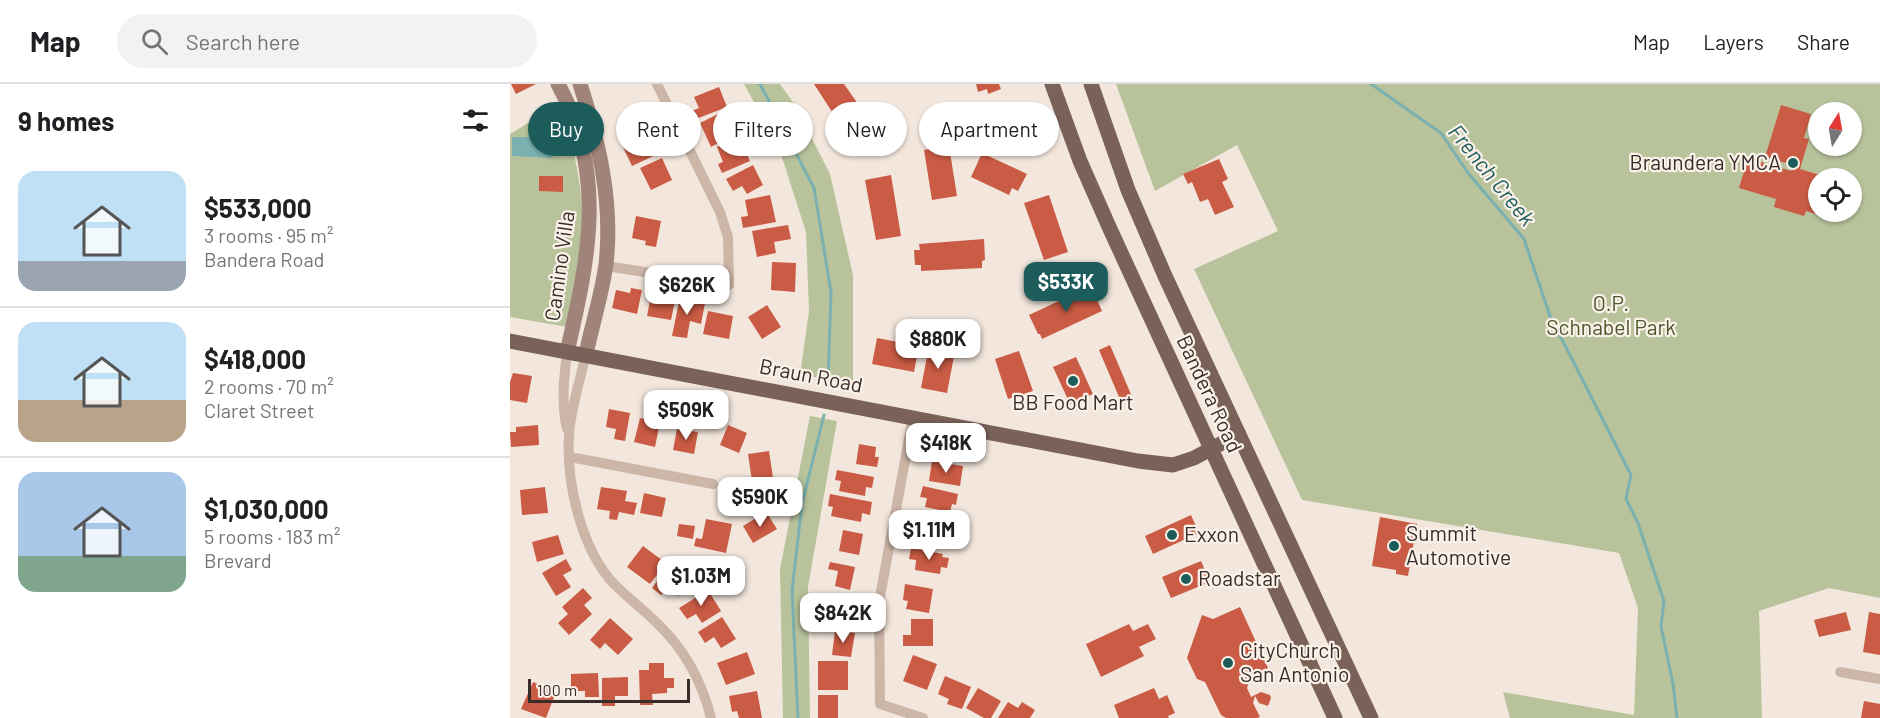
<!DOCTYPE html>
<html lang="en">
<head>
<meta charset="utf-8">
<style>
  :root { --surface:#fff; --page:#f2f2f2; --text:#202124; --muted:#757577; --line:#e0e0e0; --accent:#1c5c5b }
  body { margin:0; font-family:Barlow,sans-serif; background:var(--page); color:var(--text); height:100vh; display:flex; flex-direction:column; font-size:22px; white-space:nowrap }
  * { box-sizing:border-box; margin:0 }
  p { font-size:20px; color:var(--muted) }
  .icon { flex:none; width:33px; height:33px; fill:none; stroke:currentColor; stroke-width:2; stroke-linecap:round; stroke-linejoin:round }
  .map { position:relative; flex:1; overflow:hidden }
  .panel { display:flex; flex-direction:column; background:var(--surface); width:510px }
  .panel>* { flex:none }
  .top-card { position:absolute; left:18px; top:18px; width:570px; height:54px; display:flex; gap:12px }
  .needle { width:39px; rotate:11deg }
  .controls { position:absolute; left:1298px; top:18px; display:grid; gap:12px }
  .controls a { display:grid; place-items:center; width:54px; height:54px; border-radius:50%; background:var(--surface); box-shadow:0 2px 4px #0004; font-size:30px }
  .scale { position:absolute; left:18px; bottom:15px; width:162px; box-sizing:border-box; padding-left:6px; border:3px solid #382c28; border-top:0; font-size:16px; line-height:21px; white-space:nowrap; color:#382c28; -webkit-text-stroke:4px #faf1e9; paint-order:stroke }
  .price { position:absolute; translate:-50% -51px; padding:0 14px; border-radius:12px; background:#fff; color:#222; font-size:20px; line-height:39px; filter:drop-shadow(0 2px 3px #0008) }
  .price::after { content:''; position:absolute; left:50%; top:36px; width:18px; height:14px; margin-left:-9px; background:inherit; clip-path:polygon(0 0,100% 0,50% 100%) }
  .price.active { background:var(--accent); color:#fff }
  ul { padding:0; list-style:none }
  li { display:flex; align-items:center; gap:18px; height:150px; padding:0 18px }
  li+li { border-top:2px solid var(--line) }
  li span { display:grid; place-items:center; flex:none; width:168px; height:120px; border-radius:18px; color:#555 }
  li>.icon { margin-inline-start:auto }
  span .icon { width:72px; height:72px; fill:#fffc; stroke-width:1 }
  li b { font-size:26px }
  h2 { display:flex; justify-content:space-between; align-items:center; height:72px; padding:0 18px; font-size:26px }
  .tag { padding:0 21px; border-radius:27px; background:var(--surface); box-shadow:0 2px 4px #0004; font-size:21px; line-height:54px }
  .tag.active { background:var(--accent); color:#fff }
  header { display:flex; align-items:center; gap:36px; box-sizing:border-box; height:84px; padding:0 30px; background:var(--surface); border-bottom:2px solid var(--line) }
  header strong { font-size:28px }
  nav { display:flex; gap:33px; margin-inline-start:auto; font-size:21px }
  .search { width:420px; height:54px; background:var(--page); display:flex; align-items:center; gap:15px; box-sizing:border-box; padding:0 21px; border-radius:33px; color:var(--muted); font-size:22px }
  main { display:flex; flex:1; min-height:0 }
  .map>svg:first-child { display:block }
  .green { fill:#b8c39c; fill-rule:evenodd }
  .water { fill:#7ab1b0 }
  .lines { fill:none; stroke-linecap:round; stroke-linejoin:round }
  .stream { stroke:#7ab1b0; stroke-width:3 }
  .building { fill:#ca5b44 }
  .street { stroke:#ccb6a8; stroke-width:10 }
  .secondary { stroke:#a08479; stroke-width:15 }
  .primary { stroke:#7b6259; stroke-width:15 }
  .poi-dot { fill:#1c5c5b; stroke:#faf1e9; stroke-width:2 }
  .labels { text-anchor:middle; stroke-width:4.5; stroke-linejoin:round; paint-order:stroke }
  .poi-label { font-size:21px; fill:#382c28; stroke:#faf1e9; text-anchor:start }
  .street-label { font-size:21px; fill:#382c28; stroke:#faf1e9 }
  .park-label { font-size:21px; fill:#4a582b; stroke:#faf1e9 }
  .water-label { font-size:22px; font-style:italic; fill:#1c5c5b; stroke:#faf1e9 }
</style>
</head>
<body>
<header>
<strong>Map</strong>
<div class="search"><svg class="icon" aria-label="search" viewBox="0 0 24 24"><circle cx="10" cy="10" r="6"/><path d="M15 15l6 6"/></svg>Search here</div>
<nav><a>Map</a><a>Layers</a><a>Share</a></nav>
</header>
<main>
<section class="panel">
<h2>9 homes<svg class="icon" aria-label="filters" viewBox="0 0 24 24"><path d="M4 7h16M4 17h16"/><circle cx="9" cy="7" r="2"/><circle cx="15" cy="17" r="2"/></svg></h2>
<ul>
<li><span style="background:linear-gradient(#bfe0f5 75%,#9aa5b1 0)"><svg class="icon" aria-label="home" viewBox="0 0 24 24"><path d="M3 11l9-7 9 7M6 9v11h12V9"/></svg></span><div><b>$533,000</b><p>3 rooms · 95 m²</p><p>Bandera Road</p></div></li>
<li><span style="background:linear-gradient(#bfe0f5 65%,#b9a48a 0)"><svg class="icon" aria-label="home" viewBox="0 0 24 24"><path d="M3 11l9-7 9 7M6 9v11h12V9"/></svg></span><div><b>$418,000</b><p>2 rooms · 70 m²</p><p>Claret Street</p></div></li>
<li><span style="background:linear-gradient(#a9c7e8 70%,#7fa58c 0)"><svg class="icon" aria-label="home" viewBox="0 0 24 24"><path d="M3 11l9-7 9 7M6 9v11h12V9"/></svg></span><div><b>$1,030,000</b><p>5 rooms · 183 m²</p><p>Brevard</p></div></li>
</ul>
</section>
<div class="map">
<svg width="1370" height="634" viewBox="0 0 1370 634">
  <rect width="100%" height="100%" fill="#f3e7dd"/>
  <path class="green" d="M234 0H270L285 21 320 90 343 191V299L290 291 299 227 296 148 269 64Z
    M606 0H1370V514L1319 504 1249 527 1252 634H1000L993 608 1124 631 1128 524 1109 469 792 416 684 185 768 147 727 61 645 107ZM1308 28H1341V62H1308ZM1308 94H1341V128H1308Z
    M51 19C61 57 73 97 72 137 71 173 63 208 57 243L0 233V50Z
    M300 332 327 337 298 503 300 634H273L270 485Z"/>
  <path class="water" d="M37 51H43V74L2 72V53H37Z"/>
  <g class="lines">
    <path class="stream" d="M250 0 304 104 321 208 318 300
      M861 0 931 49 958 89 1014 155 1040 232 1121 391 1116 415 1128 439 1154 517 1151 542 1163 600 1167 634
      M288 634 282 507 292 420 314 331"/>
  </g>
  <path class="building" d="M1 0H26L6 10Z
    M304 0H334L348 20 326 34Z
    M466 0H489L491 5 478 10 477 5 468 8Z
    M209 3 217 23 186 35 182 27 189 24 184 13Z
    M1271 21 1301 30 1294 54 1299 55 1290 85 1320 94H1308V123L1306 130 1296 127 1294 132 1264 123 1266 115 1229 104 1238 74 1281 87 1283 81 1255 73Z
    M208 30 215 46 210 48 214 56 201 63 190 39Z
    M142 47 152 68 122 82 112 61Z
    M232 53 236 60 233 61 240 77 212 89 208 80 213 78 207 63Z
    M439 62 447 112 422 116 414 66Z
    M472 69 517 90 508 107 502 104 499 111 461 93Z
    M152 74 162 96 141 106 130 84Z
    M709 75 718 95 712 98 724 123 705 131 698 115 690 118 682 98 678 100 673 90Z
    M243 81 253 101 237 110 232 102 223 107 216 95Z
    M381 91 391 152 366 156 355 96Z
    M29 92H53V108L29 107Z
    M260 111 266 138 233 144 231 133 238 132 235 116Z
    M539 111 558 168 534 176 514 119Z
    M126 132 151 137 146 163 135 161 136 157 122 154Z
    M278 141 281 155 264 158 266 169 247 173 242 147Z
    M474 155 475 176 472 177V184L411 187V181H405L404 166H410L409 160Z
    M262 178 286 179 285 208 261 206Z
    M581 202 592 227 532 255 530 250H528L519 231Z
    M121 204 132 206 127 230 102 224 106 206 120 209Z
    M142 207 166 212 161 236 137 232Z
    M170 213 195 219 191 240 180 237 177 254 162 252Z
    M257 221 271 243 252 255 238 233Z
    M198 227 223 232 219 255 193 250Z
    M367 254 409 262 404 288 362 280Z
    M600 261 623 315 612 320 589 266Z
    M419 262 445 267 437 309 411 304Z
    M509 267 523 307 498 315 485 275Z
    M566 273 583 310 560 320 543 283Z
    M3 289 22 292 17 319 0 316V298Z
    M99 325 120 329 115 357 104 355 106 345 96 343Z
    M205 327 217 329 215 342 202 340Z
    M130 334 150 338 145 363 124 358Z
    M28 341 29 361 1 363 0 348H6V343Z
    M218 341 237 349 229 369 210 361Z
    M167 345 188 348 184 370 163 366Z
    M349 360 366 363 365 373H369L367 383 346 380Z
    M259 367 263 394 242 397 238 370Z
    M422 377 453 382 450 402 419 397Z
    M327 386 364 393 362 404 356 403 355 412 329 407 331 397 325 396Z
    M269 396 283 399 281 411 267 409Z
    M413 402 448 410 446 421 442 420 440 428 415 423 417 414 410 413Z
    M35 403 38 429 12 431 10 406Z
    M91 403 117 407 115 417 127 419 124 431 109 428 107 436 99 435 100 427 87 425Z
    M134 409 156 414 152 433 130 429Z
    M320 410 362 418 360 431 352 429 351 438 321 432 323 423 318 422Z
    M256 428 267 445 243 459 233 442Z
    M681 431 689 449 643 470 635 452Z
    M409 433 436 438 432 459 405 454Z
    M870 433 907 440 898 492 886 490V486L862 482Z
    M196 435 222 440 216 469 184 462 186 454 192 455Z
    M169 440 185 442 183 455 167 452Z
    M333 446 353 450 349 471 329 467Z
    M48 451 54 470 27 478 22 458Z
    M133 462 156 479 140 500 117 483Z
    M401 464 433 470 432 473 439 474 437 484 431 483 430 490 405 486 406 476 399 475Z
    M56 475 62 486 53 491 61 503 46 512 32 489Z
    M691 477 700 498 661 514 652 493Z
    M320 478 345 483 340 506 325 502 328 487 318 485Z
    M160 480 181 496 168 512 158 503 151 511 142 504Z
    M395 500 423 505 419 529 396 525 398 517 393 516Z
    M73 504 82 514 74 521 82 530 59 551 48 539 58 530 52 523Z
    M198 506 211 527 192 539 186 530 177 535 169 524Z
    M317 513 344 514V543L320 542 321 530H316Z
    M730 523 758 584 741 592 737 604 741 613 751 608 760 611 761 614 758 622 749 619 745 612 743 619 750 633 747 634H716L711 631 695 598 687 595 677 574 692 531 703 535Z
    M1336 528 1341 546 1309 553 1304 536Z
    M1359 528 1370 530V571L1353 568Z
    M212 533 226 555 211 564 204 553 195 559 188 548Z
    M100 534 123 555 108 571 95 559 90 565 80 556Z
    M401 535H423V562H393V551H401Z
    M619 540 623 547 638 540 646 555 629 563 634 572 591 593 576 560Z
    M325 547 345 549 341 573 322 571Z
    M237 568 245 590 216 601 207 579Z
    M403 571 427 580 417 606 393 597Z
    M308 577H338V606H308Z
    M139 579H154V594H164V604H157V609L142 610 143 621H130L129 586H139Z
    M88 589 89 613H75V607H61V590Z
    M435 592 461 603 452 625 437 620 439 615 428 610Z
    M118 593V612H105V622H92V594Z
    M23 598 46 608 36 634 11 625Z
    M468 604 491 617 481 634H474L456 624Z
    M644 604 649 615 657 611 665 629 658 632 659 634H609L604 621Z
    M247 607 252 634H229L227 627 222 628 219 612Z
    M308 611H328V634H308Z
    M1354 617 1370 620V634H1351Z
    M498 618 508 624 512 618 525 626 520 634H488Z"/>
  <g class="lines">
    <path class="street" d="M96 182 219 201 218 153 210 128 147 0
      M76 270C70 297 61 323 59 351 56 398 71 465 104 500 118 514 134 526 148 540 175 566 192 598 201 634
      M403 333 369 518 370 620 413 634
      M57 345C51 319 54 294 57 268
      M60 373 203 400
      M1330 588 1370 595"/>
    <path class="secondary" d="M48 0C97 90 79 173 57 268
      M70 0C89 59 103 118 96 180 92 210 82 241 76 270"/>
    <path class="primary" d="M542 0 570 77 600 145 825 634
      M581 0 618 106 655 192 861 634
      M0 257 628 377 663 381 684 374 729 350"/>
  </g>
  <g class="poi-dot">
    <circle cx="1283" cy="79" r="6"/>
    <circle cx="563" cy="297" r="6"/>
    <circle cx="662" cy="451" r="6"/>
    <circle cx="884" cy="462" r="6"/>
    <circle cx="676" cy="495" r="6"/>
    <circle cx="718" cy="579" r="6"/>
  </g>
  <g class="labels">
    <g class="poi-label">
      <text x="1271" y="86" text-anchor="end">Braundera YMCA</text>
      <text x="563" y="326" text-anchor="middle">BB Food Mart</text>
      <text x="896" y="457">Summit<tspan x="896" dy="24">Automotive</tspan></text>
      <text x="674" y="458">Exxon</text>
      <text x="688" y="502">Roadstar</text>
      <text x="730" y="574">CityChurch<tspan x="730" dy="24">San Antonio</tspan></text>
    </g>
    <g class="street-label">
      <text transform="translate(50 182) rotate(-82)" y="7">Camino Villa</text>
      <text transform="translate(301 292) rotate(11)" y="7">Braun Road</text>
      <text transform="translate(699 310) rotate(65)" y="7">Bandera Road</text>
    </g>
    <g class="park-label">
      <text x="1101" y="227">O.P.<tspan x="1101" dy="24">Schnabel Park</tspan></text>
    </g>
    <g class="water-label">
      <text transform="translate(982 91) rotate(51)" y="8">French Creek</text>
    </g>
  </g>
</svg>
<div class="controls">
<a><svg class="needle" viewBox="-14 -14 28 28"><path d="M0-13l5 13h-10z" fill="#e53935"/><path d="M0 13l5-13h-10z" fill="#757577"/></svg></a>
<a><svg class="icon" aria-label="locate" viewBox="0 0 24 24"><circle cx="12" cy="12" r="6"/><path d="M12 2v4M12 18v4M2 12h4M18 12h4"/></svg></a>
</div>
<div class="scale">100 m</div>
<b class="price active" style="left:556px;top:229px">$533K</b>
<b class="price" style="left:177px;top:232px">$626K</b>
<b class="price" style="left:428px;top:286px">$880K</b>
<b class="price" style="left:176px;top:357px">$509K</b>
<b class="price" style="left:436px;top:390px">$418K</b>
<b class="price" style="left:250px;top:444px">$590K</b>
<b class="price" style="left:419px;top:477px">$1.11M</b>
<b class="price" style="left:191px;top:523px">$1.03M</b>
<b class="price" style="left:333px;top:560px">$842K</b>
<div class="top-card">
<a class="tag active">Buy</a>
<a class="tag">Rent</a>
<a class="tag">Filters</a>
<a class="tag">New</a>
<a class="tag">Apartment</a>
</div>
</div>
</main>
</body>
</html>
